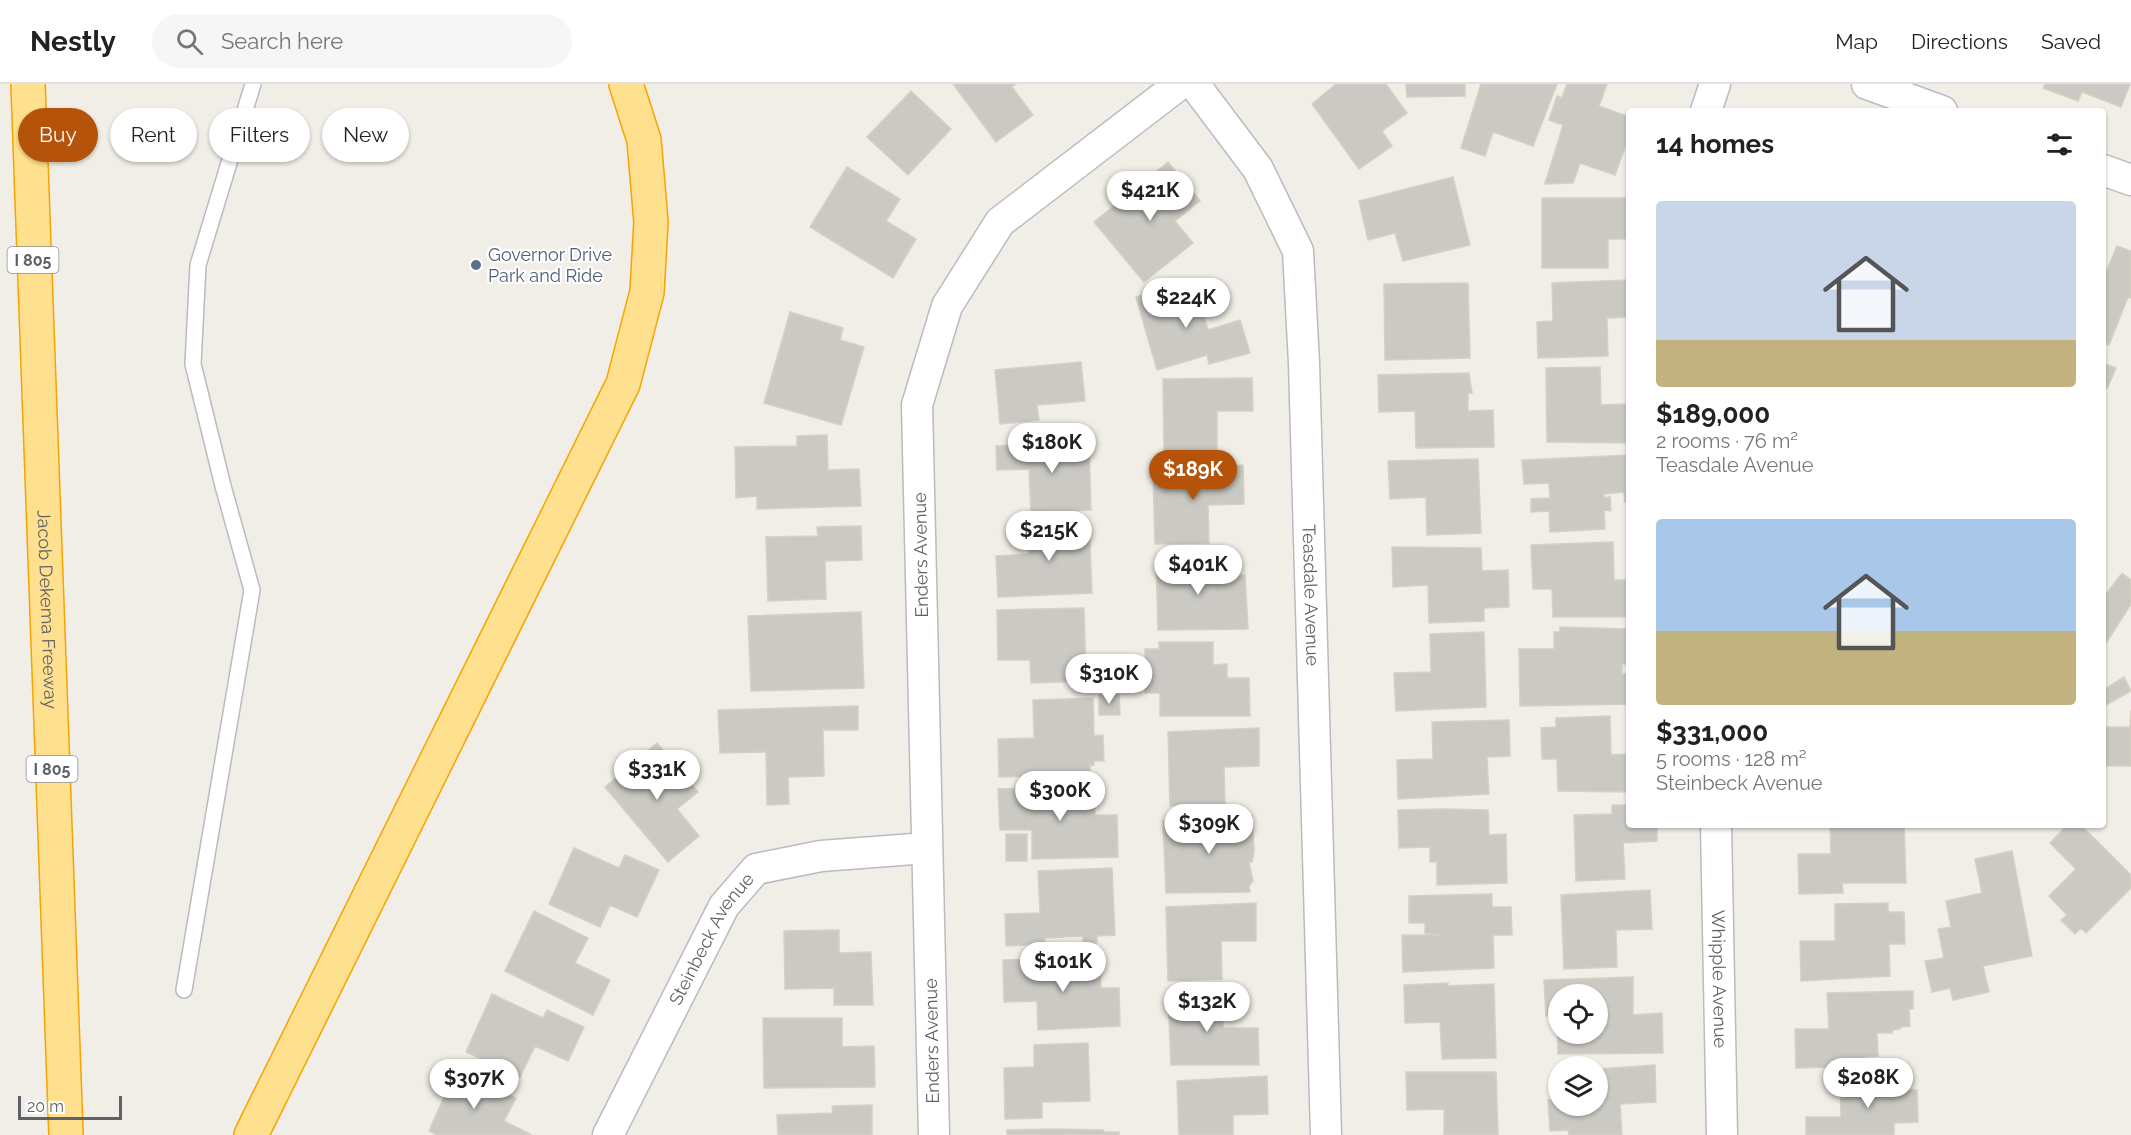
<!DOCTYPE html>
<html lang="en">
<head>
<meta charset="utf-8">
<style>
  :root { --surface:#fff; --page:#f6f6f6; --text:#222; --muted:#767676; --line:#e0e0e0; --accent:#b45309 }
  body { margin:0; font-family:Raleway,sans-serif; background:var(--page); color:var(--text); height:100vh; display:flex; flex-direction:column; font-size:22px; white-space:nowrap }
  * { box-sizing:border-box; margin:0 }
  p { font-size:20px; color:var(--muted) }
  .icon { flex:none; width:33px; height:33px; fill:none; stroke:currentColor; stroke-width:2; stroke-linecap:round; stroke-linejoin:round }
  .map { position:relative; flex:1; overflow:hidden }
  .side { position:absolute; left:1626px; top:24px; width:480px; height:720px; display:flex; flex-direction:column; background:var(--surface); border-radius:6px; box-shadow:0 2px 4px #0004 }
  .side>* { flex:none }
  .banner { position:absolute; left:18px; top:24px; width:570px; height:54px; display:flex; gap:12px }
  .controls { position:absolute; left:1548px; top:900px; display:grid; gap:12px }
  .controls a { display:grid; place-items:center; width:60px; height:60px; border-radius:50%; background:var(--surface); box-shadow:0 2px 4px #0004; font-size:30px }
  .scale { position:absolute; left:18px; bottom:15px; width:104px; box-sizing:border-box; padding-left:6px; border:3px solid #5d6267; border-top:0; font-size:16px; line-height:21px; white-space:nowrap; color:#5d6267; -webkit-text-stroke:4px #fff; paint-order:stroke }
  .price { position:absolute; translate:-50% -51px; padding:0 14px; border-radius:21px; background:#fff; color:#222; font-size:20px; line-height:39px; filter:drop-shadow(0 2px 3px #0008) }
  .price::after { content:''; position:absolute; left:50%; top:36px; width:18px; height:14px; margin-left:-9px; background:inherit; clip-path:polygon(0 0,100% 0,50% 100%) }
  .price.current { background:var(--accent); color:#fff }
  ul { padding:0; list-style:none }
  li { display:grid; align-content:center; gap:12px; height:318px; padding:0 30px }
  li span { display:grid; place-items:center; height:186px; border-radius:6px; color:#555 }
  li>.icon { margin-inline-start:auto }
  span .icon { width:108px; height:108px; fill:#fffc; stroke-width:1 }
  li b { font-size:26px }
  h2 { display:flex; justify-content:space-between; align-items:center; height:72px; padding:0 30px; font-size:26px }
  .tag { padding:0 21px; border-radius:27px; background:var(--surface); box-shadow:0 2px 4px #0004; font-size:21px; line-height:54px }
  .tag.current { background:var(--accent); color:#fff }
  header { display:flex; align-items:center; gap:36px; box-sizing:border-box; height:84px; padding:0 30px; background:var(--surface); border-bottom:2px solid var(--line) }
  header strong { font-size:28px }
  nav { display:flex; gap:33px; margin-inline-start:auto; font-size:21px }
  .search { width:420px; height:54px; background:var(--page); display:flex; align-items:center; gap:15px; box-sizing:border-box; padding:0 21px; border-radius:33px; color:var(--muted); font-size:22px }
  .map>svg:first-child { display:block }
  .building { fill:#cbc9c3; stroke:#d6d0c3; stroke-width:1.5; fill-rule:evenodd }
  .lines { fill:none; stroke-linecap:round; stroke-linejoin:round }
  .service-casing { stroke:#b8bcc0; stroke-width:18 }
  .minor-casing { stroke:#b8bcc0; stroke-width:33 }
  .motorway-casing { stroke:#f6a400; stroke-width:36 }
  .service { stroke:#fff; stroke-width:15 }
  .minor { stroke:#fff; stroke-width:30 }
  .motorway { stroke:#ffe08e; stroke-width:33 }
  .service-dot { fill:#5c6f8a; stroke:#fff; stroke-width:2 }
  .labels { text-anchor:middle; stroke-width:4.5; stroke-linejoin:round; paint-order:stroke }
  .shield { fill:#fff; stroke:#8e9195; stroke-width:1.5 }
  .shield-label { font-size:16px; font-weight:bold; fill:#5d6267 }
  .service-label { font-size:18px; fill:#4e5e75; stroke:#fff; text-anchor:start }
  .street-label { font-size:18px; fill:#5d6267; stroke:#fff }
</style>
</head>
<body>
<header>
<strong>Nestly</strong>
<div class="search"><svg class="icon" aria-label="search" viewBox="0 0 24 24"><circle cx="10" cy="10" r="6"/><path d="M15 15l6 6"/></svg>Search here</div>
<nav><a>Map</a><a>Directions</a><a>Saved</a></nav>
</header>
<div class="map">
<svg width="2131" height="1051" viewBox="0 0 2131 1051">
  <rect width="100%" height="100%" fill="#f0eee6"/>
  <path class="building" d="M953 0H1016L1012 3 1033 31 996 58Z
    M1336 0H1386L1407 29 1382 47 1392 62 1359 85 1312 20Z
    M1406 0H1465V12L1407 13Z
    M1481 0H1557L1533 62 1493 48 1485 72 1461 64Z
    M1567 0H1607L1599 22 1629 33V52L1615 91 1580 79 1573 99 1545 100 1563 41 1549 36 1557 12 1562 14Z
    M2045 0H2130L2121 23 2082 8 2078 17 2043 4Z
    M911 7 951 45 908 91 867 53Z
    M1168 78 1200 117 1175 137 1193 159 1144 198 1094 138Z
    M847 83 900 115 886 137 916 155 893 194 810 143Z
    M1453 93 1470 161 1403 177 1395 149 1368 156 1359 117Z
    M1542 114H1629V155H1608V184H1542Z
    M2117 162 2131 167V214L2128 213 2109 261 2103 259V196Z
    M1193 196 1208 246 1240 236 1250 269 1209 280 1207 271 1157 286 1136 213Z
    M1629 196V233L1607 234 1608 272 1538 274 1537 238 1553 237 1552 199Z
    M1468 199 1470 274 1385 276 1384 200Z
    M790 228 843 244 840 256 864 263 841 341 764 319Z
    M1081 278 1085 317 1037 321 1039 336 1000 340 995 286Z
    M2103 279 2116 284 2108 303 2103 306Z
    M1600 283 1601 321 1629 320V359L1547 358 1546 284Z
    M1469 289 1472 309H1468V327L1493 326 1494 363 1416 364 1415 327 1379 328 1378 291Z
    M1252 294 1253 327H1217V368L1164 369 1163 295Z
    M827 351 828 386 859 385 861 422 757 425V412L736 414 735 363 797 362V352Z
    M1089 359 1091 426 1031 428 1029 385 997 386 996 362Z
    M1629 371V418H1625L1624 408 1604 410V414L1610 413 1611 427 1604 426 1605 445 1550 448 1549 427 1531 428V415L1550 414 1549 399 1524 400 1522 376Z
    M1478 375 1481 449 1427 451 1426 413 1390 415 1388 377Z
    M1243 381 1244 420 1208 421 1209 459 1155 460 1153 387Z
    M1089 437 1092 509 998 513 996 472 1029 470 1028 439Z
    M861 442 862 476 825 477 826 515 768 517 766 453 818 452 817 443Z
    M1613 458 1614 496H1629V533H1553L1552 505H1533L1531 461Z
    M1392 463 1481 464 1482 487 1508 486 1509 523 1484 524V537L1429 539 1428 501 1393 503Z
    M1211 470V492L1245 491 1248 545 1158 546 1156 472Z
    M2122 489 2131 496V520L2103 564V507L2107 509Z
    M1084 524 1086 597 1031 599 1030 576H998L997 526Z
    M861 528 864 604 751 607 748 532Z
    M1560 543 1629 545V580H1622V590H1629V620L1520 622 1519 565H1554V548H1560Z
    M1484 548 1486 623 1396 627 1394 589 1431 588 1430 550Z
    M1159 558H1213V581L1227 580V594H1249L1250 632H1160V609H1145V565H1159Z
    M2124 593 2131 607 2104 622 2103 606Z
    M1099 611H1119L1120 631H1099Z
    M1093 614 1094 652 1103 651 1104 677H1094V681L1090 682V691L999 693 998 655 1034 654 1033 616Z
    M858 622V646H823L824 692 788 693 789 720 767 721 766 668 720 669 718 626Z
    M2131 626V682H2103V643H2130Z
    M1610 632 1611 671 1629 670V708L1558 707 1557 675H1542L1541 644 1556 643V634Z
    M1509 636 1510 672 1487 673 1489 710 1398 715 1397 676 1433 675 1432 638Z
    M1259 644V682L1224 683 1225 721 1170 722 1168 648Z
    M657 659 698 708 677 725 699 752 668 778 605 703Z
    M1094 703 1095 731H1117L1118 773 1032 775V746H1000L998 705Z
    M1612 721H1629V741H1657V757L1623 759 1625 795 1576 797 1574 731 1612 730Z
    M1442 725 1488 726 1489 751 1506 750 1507 799 1437 801V778H1430V763L1399 764 1398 726Z
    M1252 731 1254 768 1252 778H1249L1253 797 1249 802 1250 808 1166 809 1163 737Z
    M1830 741H1904L1906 799H1842L1843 809 1799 810 1798 770H1831Z
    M2067 741H2081L2131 791V804L2086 849 2081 844 2075 850 2061 836 2067 831 2049 812 2076 785 2050 759Z
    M1006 750H1027V777H1006Z
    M574 764 619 784 625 771 659 786 637 833 610 821 600 843 549 820Z
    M2012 767 2032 872 1983 882 1989 908 1953 916 1950 904 1932 908 1925 877 1944 874 1938 845 1951 843 1946 817 1982 809 1975 775Z
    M1112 784 1115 851 1097 852V859H1083V852L1044 854 1045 860 1006 862 1005 830 1040 829 1038 787Z
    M1650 806 1652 845 1616 846 1617 883 1564 885 1561 811Z
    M1492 810V823H1511L1512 851H1493L1494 884 1403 888 1402 851H1440L1425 849V839H1409V812Z
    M1256 819V857H1221L1222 895 1168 897 1166 823Z
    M1888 819V828H1904L1905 860H1889L1890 892 1801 897 1800 857H1835V820Z
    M534 827 588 854 575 879 610 896 593 931 505 887Z
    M839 846V869L871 868 873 921H834V904L785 905 784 847Z
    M1100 875 1101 904H1119L1120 942 1038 946 1037 917 1004 918 1003 876Z
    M1633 893V931L1662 929 1663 969 1558 970 1557 931 1546 932 1544 896ZM1558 910H1598V950H1558Z
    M1448 899V902L1494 900 1496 974 1442 975 1440 938 1405 939 1404 901Z
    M1222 907 1223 944H1258L1259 981H1171L1168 909Z
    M1913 907V925H1909L1910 942 1900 943V945L1893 946 1892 949H1877L1878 972 1864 973 1865 987H1837V983L1796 984 1795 945H1829L1827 909Z
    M492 910 543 934 547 926 584 943 568 977 535 962 520 993 466 968Z
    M763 934H842V963L874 962 875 1003 764 1004Z
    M1088 959 1090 1017 1042 1018V1034L1005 1035 1004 984 1034 983V961Z
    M1655 981 1656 1018 1620 1020 1622 1051H1569L1568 1046 1550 1047 1548 1016H1558V1022H1598V985Z
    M456 986 516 1014 504 1037 532 1051H437L429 1047Z
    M1406 988H1496L1498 1051H1444V1025L1407 1026Z
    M1267 992 1268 1030 1233 1031V1051H1179L1177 997Z
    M1894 994V1006H1917L1918 1038 1894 1039V1051H1806V1033H1841L1840 995Z
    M872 1021V1051H778L777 1031 833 1029 832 1022Z
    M1055 1045 1103 1046 1104 1048H1119V1051H1007V1046Z"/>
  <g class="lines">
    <g class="service-casing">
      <path id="service" d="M184 906 252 506 223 402 193 280 198 181 253 0"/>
    </g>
    <g class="minor-casing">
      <g id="minor">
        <path id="s1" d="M1194 0 1258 85 1298 167 1304 279 1326 1051"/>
        <path d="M1867 0 1942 27"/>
        <path d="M1706 27 1715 0"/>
        <path d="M2103 86 2131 96"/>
        <path id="s2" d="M1716 741 1722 1051"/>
        <path id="s3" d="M608 1051 724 822 756 785 821 772 927 764"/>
        <path d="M934 1051 917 321 947 222 1000 138 1180 0"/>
      </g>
    </g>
    <g class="motorway-casing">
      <g id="motorway">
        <path id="s4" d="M28 0 66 1051"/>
        <path d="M251 1051 623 300 647 208 651 138 644 56 626 0"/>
      </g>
    </g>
    <use href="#service" class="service"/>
    <use href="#minor" class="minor"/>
    <use href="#motorway" class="motorway"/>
  </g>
  <circle class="service-dot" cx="476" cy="181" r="6"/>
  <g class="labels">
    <g class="shield">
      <rect x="7.5" y="163" width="51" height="26" rx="4.5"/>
      <rect x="26.5" y="672" width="51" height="26" rx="4.5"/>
    </g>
    <g class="shield-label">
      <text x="33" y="182">I 805</text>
      <text x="52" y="691">I 805</text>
    </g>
    <g class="service-label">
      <text x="488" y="177">Governor Drive<tspan x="488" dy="21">Park and Ride</tspan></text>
    </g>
    <g class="street-label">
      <text transform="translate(921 471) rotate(-91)" y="6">Enders Avenue</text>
      <text dy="6" stroke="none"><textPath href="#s1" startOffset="542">Teasdale Avenue</textPath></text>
      <text dy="6" stroke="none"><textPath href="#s4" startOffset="526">Jacob Dekema Freeway</textPath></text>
      <text dy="6" stroke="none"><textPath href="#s3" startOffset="222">Steinbeck Avenue</textPath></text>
      <text dy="6" stroke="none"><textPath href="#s2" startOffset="154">Whipple Avenue</textPath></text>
      <text transform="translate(932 957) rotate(-91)" y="6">Enders Avenue</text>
    </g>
  </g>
</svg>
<div class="controls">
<a><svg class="icon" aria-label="locate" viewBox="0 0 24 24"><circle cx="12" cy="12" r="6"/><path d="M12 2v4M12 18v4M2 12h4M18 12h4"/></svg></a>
<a><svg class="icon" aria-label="layers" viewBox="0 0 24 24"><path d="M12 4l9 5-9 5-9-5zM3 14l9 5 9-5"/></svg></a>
</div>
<div class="scale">20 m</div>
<b class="price" style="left:1150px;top:138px">$421K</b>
<b class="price" style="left:1186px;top:245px">$224K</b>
<b class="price" style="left:1052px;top:390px">$180K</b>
<b class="price current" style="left:1193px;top:417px">$189K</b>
<b class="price" style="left:1049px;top:478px">$215K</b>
<b class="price" style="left:1198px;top:512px">$401K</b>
<b class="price" style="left:1109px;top:621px">$310K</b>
<b class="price" style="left:657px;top:717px">$331K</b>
<b class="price" style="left:1060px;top:738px">$300K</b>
<b class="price" style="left:1209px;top:771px">$309K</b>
<b class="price" style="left:1063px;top:909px">$101K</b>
<b class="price" style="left:1207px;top:949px">$132K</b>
<b class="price" style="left:1868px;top:1025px">$208K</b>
<b class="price" style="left:474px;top:1026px">$307K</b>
<div class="banner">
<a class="tag current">Buy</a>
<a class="tag">Rent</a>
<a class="tag">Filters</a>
<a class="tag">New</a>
</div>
<section class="side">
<h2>14 homes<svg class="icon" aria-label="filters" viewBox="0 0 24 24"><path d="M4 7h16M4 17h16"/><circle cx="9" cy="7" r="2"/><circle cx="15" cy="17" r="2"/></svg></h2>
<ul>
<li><span style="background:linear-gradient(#c9d6e8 75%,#c2b280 0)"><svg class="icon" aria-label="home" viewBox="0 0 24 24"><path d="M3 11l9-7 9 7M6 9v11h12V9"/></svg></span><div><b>$189,000</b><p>2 rooms · 76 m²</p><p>Teasdale Avenue</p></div></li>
<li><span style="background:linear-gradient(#a9c7e8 60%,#c2b280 0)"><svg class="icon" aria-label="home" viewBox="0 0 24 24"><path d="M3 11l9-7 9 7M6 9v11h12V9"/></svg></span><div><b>$331,000</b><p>5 rooms · 128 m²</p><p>Steinbeck Avenue</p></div></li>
</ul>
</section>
</div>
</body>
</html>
